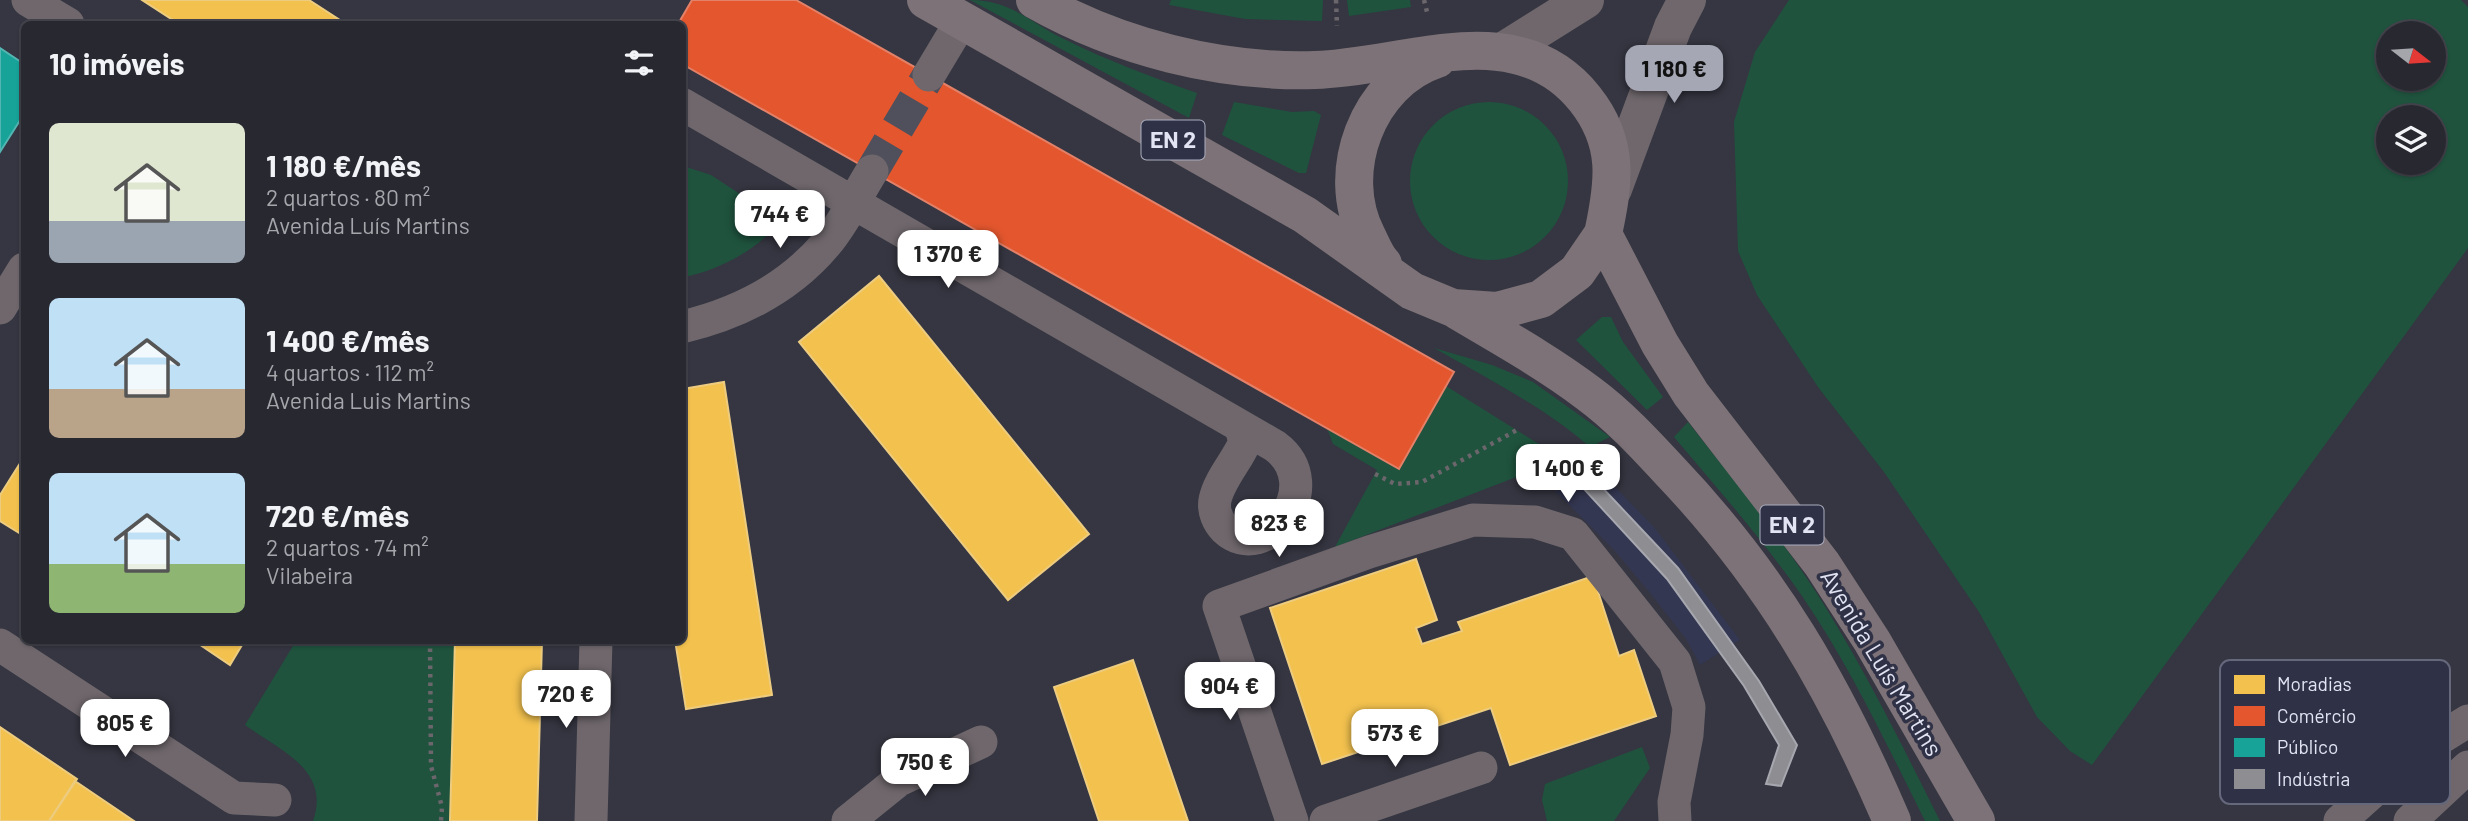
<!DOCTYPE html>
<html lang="pt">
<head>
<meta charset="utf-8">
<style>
  :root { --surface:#282831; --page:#303039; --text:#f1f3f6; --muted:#a5a6ab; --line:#44444d; --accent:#a5a7b5 }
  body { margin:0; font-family:Barlow,sans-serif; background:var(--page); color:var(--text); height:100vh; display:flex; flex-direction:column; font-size:26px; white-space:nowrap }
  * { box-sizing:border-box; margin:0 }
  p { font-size:23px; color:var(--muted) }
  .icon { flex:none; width:38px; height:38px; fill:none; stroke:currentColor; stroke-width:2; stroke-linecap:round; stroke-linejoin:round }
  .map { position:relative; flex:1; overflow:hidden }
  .drawer { position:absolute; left:21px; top:21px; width:665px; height:623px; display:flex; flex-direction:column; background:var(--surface); border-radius:10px; box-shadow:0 2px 5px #0004,0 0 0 2px var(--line) }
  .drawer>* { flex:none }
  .needle { width:46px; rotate:107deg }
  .fabs { position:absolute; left:2376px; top:21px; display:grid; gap:14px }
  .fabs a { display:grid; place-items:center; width:70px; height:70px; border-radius:50%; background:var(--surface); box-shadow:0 2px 5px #0004,0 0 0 2px var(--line); font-size:35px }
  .price { position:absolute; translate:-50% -60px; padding:0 16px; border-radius:14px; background:#fff; color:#222; font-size:23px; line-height:46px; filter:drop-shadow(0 2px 4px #0008) }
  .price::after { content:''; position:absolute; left:50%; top:42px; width:21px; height:16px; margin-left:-10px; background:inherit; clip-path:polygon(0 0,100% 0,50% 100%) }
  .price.selected { background:var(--accent); color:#111 }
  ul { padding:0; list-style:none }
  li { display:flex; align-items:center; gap:21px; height:175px; padding:0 28px }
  li span { display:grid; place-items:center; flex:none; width:196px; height:140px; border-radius:10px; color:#555 }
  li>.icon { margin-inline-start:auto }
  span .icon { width:84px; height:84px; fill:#fffc; stroke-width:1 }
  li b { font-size:30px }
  h2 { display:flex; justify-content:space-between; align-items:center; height:84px; padding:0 28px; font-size:30px }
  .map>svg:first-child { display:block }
  .built { fill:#343751 }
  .green { fill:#1f533e; fill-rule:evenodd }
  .homes { fill:#f2c14e; stroke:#edcc80; stroke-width:2 }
  .shops { fill:#e4572e; stroke:#e38169; stroke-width:2 }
  .public { fill:#17a398; stroke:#54b6b3; stroke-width:2 }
  .industry { fill:#8d8d92; stroke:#a6a7af; stroke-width:2 }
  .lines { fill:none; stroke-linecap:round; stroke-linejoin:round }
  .minor-tunnel { stroke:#4f505c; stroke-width:33; stroke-dasharray:33 17; stroke-linecap:butt }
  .path { stroke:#6b666b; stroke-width:4.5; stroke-dasharray:3.5 5; stroke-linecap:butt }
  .minor { stroke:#6f676c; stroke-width:33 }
  .tertiary { stroke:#6f676c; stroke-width:38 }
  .primary { stroke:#7d7277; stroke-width:38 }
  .labels { text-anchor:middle; stroke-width:7; stroke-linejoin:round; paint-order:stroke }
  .shield { fill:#2f3147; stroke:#acaebf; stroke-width:2 }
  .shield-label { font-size:23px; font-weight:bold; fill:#e2e4f3 }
  .street-label { font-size:24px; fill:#e2e4f3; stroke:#2f3147 }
  .key { fill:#2f3147; stroke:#65677b; stroke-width:2 }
  .key-label { font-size:19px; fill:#e2e4f3 }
</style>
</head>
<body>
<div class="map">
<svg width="2468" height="821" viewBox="0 0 2468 821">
  <rect width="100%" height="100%" fill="#353641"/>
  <path class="built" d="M1587 458 1654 527 1740 640 1700 665 1686 639 1650 593 1614 550 1553 489Z"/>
  <path class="green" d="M970 0C1010 0 1028 21 1062 38 1106 60 1151 77 1197 93L1189 118Z
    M1171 0H1323L1322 21 1245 19 1169 5Z
    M1347 0H1410L1411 7 1349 16Z
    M1789 0H2461L2468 7V248L2092 765 2070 751 2037 717 1979 612 1884 472 1818 387 1757 295 1738 251 1734 122 1755 52ZM2389 33H2434V79H2389ZM2389 117H2434V163H2389Z
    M1234 102 1292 112 1314 111 1321 115 1306 173H1299L1222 135Z
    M1410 181a79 79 0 1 1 158 0a79 79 0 1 1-158 0Z
    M683 166 711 175 772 215 776 226C755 251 715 272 683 277Z
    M1602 317H1611L1623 342 1663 397 1647 410 1576 340Z
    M1434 348 1492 365 1533 382 1610 437 1590 447C1543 406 1488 379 1434 348Z
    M1446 386 1563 459 1335 547 1377 470 1333 444 1327 428 1399 469Z
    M1688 422C1732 478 1777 533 1816 592 1863 666 1901 743 1940 821H1925C1887 745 1850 666 1802 596 1763 540 1718 489 1674 437Z
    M296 641H455L450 821H313C331 770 280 750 245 725Z
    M1642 747 1650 768 1614 821H1547L1542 800 1545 784Z"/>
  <path class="homes" d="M142 0H309L346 24H179Z
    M879 276 1089 534 1008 600 799 342Z
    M724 382 772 695 686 709 675 640H682V389Z
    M24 457V536L0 521V495Z
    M1416 559 1437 620 1416 628 1422 644 1462 631 1458 622 1593 576 1619 656 1634 650 1656 716 1510 765 1491 708 1322 764 1270 608Z
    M193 640H245L230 665Z
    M455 640H542L537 821H450Z
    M1133 660 1188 821H1099L1054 687Z
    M0 727 77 779 49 821H0Z
    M75 781 134 821H49Z"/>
  <path class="shops" d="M692 0H796L1454 372 1399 469 682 64V24H678Z"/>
  <path class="public" d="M0 48 24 64V114L0 152Z"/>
  <path class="industry" d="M1582 466 1678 568 1759 681 1797 745 1781 786 1766 784 1779 745 1744 686 1667 579 1572 476Z"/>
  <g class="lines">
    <path class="minor-tunnel" d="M872 171 929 75"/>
    <path class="path" d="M1336 0 1337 26
      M1424 0 1427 12
      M1375 474 1395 484 1422 482 1517 430
      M430 640 431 766 442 807 441 821"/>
    <path class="minor" d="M28 0 68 24
      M929 75 962 20
      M682 104 1275 446C1329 486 1265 567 1225 529 1218 522 1213 511 1215 500 1219 480 1237 461 1245 442L1241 428
      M0 308 24 269
      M682 327C737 314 789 288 826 244 844 223 857 195 872 171
      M0 645 234 798 275 800
      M591 821 596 640
      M848 821 899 780 981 742
      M1292 821 1219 606 1369 552 1473 520 1535 522 1573 534 1675 662 1689 707 1687 735 1674 802 1675 821
      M1326 821 1481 768
      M2340 821 2416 753 2468 721
      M2410 821 2468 767"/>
    <path class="tertiary" d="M1505 50 1585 0
      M1613 189 1673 27 1687 0"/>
    <path class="primary" d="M926 0 1305 215 1412 291 1453 308 1497 311 1541 299 1577 272 1603 234
      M1035 0C1118 47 1220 73 1315 70 1406 68 1517 13 1585 99 1620 143 1614 183 1603 234L1660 344 1691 394 1822 564 1872 641 1976 821
      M1383 264C1376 257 1372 246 1367 236 1334 173 1367 82 1437 59
      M1458 311C1502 337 1547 362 1588 393 1618 415 1644 443 1669 470 1771 577 1834 686 1892 821"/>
  </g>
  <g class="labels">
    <g class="shield">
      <rect x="1141.5" y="120.5" width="63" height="39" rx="5"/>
      <rect x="1760.5" y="505.5" width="63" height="39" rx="5"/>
    </g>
    <g class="shield-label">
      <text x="1173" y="148">EN 2</text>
      <text x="1792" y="533">EN 2</text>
    </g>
    <g class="street-label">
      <text transform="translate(1881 663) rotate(59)" y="8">Avenida Luís Martins</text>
    </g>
  </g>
  <rect x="2220" y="660" width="230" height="144" rx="10" class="key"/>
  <rect x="2234" y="675" width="31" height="19" fill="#f2c14e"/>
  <rect x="2234" y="706" width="31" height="20" fill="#e4572e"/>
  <rect x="2234" y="738" width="31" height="19" fill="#17a398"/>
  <rect x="2234" y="769" width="31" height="20" fill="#8d8d92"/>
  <g class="key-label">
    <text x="2277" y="691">Moradias</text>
    <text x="2277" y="723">Comércio</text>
    <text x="2277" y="754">Público</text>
    <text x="2277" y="786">Indústria</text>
  </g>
</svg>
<div class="fabs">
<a><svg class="needle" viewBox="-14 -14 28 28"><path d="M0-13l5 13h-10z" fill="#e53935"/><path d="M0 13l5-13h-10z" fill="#a5a6ab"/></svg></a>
<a><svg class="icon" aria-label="layers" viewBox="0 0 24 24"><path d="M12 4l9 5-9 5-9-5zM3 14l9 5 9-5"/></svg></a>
</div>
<b class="price selected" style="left:1674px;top:105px">1 180 €</b>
<b class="price" style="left:780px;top:250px">744 €</b>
<b class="price" style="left:948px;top:290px">1 370 €</b>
<b class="price" style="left:1568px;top:504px">1 400 €</b>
<b class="price" style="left:1279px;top:559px">823 €</b>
<b class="price" style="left:1230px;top:722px">904 €</b>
<b class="price" style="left:566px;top:730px">720 €</b>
<b class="price" style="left:125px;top:759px">805 €</b>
<b class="price" style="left:1395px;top:769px">573 €</b>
<b class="price" style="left:925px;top:798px">750 €</b>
<section class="drawer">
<h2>10 imóveis<svg class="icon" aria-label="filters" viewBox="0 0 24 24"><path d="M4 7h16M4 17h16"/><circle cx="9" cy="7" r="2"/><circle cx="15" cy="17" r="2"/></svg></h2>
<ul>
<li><span style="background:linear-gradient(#dfe7d0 70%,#9aa5b1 0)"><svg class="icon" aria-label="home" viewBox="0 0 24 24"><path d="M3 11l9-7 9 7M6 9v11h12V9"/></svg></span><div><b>1 180 €/mês</b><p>2 quartos · 80 m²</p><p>Avenida Luís Martins</p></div></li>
<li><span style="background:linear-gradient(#bfe0f5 65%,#b9a48a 0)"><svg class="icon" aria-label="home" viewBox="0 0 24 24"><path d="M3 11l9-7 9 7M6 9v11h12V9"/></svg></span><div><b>1 400 €/mês</b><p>4 quartos · 112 m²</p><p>Avenida Luis Martins</p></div></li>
<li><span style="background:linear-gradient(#bfe0f5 65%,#8fb573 0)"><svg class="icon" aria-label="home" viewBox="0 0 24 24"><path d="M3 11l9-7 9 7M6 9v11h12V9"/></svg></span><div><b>720 €/mês</b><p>2 quartos · 74 m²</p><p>Vilabeira</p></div></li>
</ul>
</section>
</div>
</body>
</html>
